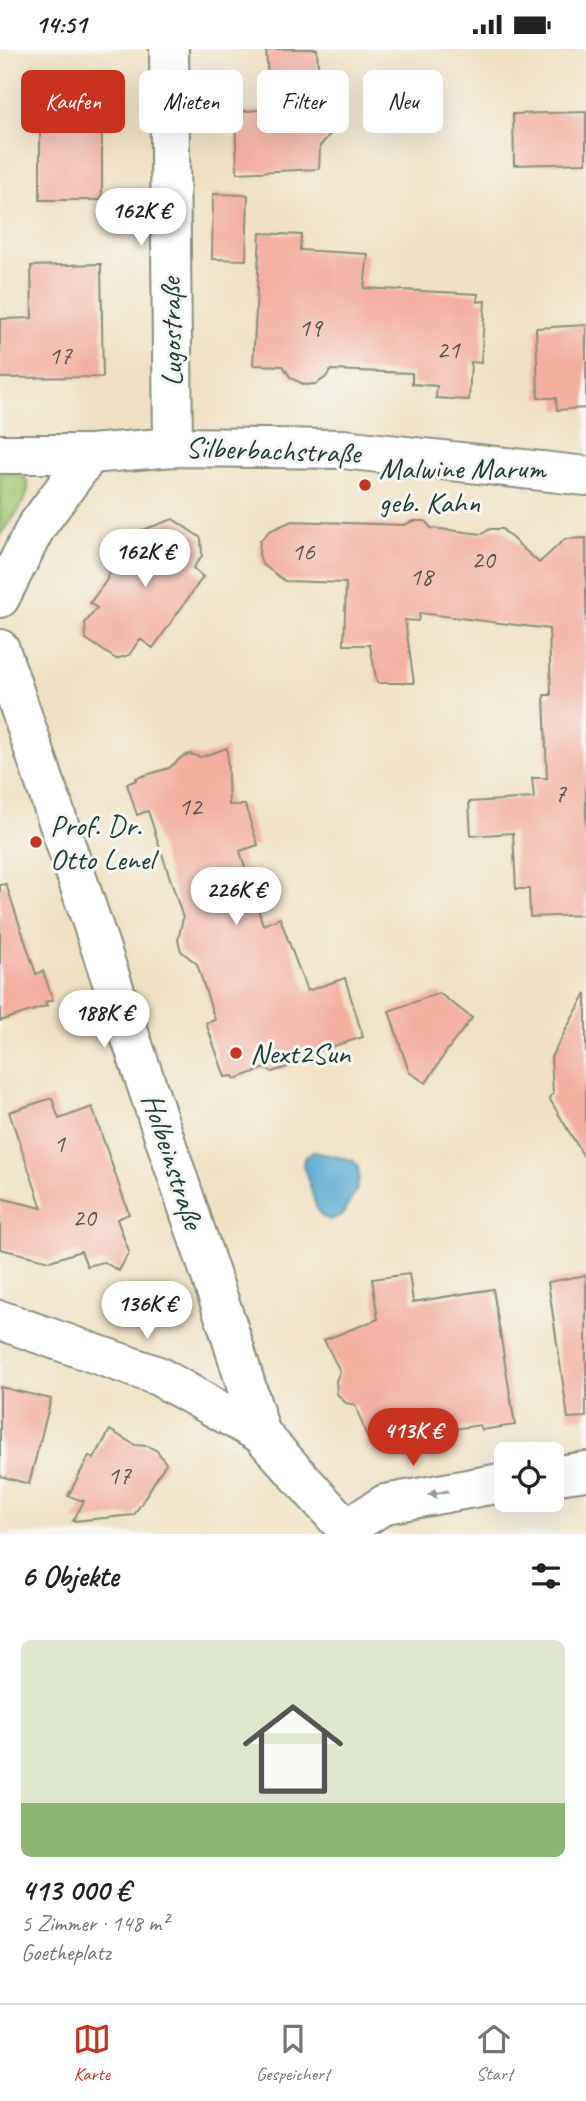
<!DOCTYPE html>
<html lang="de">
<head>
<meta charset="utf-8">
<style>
  :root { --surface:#fff; --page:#f2f2f2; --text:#222; --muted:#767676; --line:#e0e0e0; --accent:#c8321e }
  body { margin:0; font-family:Caveat,sans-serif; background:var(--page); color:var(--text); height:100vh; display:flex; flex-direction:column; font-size:26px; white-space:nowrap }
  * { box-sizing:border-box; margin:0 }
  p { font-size:23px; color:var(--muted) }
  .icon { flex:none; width:38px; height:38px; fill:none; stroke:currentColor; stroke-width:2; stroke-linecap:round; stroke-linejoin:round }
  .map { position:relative; height:1485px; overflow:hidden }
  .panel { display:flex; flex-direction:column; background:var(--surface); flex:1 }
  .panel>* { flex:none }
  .hud { position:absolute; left:21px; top:21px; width:544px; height:63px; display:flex; gap:14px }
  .controls { position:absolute; left:494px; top:1393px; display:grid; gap:14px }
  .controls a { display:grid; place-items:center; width:70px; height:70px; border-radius:10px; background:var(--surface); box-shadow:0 7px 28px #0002; font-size:35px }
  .price { position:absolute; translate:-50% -60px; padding:0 16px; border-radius:24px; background:#fff; color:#222; font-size:23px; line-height:46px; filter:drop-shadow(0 2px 4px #0008) }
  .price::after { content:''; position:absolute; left:50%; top:42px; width:21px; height:16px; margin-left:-10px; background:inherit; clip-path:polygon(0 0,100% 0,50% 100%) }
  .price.current { background:var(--accent); color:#fff }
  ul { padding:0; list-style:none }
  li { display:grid; align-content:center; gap:14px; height:371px; padding:0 21px }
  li+li { border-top:2px solid var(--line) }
  li span { display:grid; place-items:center; height:217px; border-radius:10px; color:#555 }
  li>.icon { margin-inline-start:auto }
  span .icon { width:126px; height:126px; fill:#fffc; stroke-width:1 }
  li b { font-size:30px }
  h2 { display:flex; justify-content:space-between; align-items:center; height:84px; padding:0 21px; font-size:30px }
  .pill { padding:0 24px; border-radius:10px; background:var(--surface); box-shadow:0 7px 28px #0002; font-size:24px; line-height:63px }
  .pill.current { background:var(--accent); color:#fff }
  .status { display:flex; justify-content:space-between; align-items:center; height:49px; padding:0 35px; background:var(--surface); direction:ltr }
  .status svg { height:19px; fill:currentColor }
  .dock { display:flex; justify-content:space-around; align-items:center; height:98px; border-top:2px solid var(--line); background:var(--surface); font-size:19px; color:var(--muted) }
  .dock a { display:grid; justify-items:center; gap:4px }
  .dock .current { color:var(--accent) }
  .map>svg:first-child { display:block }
  .green { fill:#9fc36d; stroke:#5f8050; stroke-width:2 }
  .water { fill:#54a8d0; stroke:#3a7282; stroke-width:2 }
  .building { fill:#f3ae9f }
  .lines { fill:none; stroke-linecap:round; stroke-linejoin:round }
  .minor-casing { stroke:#888f7c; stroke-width:42 }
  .minor { stroke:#fff; stroke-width:38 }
  .oneway { fill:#8f9e9a }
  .poi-dot { fill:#c8321e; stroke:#f6f6f2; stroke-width:2.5 }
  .labels { text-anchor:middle; stroke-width:6; stroke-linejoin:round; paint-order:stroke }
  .number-label { font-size:26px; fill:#54594f }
  .street-label { font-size:30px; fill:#1f3d34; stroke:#f6f6f2 }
  .poi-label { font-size:30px; fill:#1f3d34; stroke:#f6f6f2; text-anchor:start }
</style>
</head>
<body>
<div class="status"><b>14:51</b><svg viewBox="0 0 49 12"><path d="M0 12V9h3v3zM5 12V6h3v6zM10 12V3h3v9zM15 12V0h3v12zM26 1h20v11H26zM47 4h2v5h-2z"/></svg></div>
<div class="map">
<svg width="586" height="1485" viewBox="0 0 586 1485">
  <rect width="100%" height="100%" fill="#f6f6f2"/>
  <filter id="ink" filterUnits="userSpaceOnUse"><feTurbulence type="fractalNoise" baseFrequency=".0143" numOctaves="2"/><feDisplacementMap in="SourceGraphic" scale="14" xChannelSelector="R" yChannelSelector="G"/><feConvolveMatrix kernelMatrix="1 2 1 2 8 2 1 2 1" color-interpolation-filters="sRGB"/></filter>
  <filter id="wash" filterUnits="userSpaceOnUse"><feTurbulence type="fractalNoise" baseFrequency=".00686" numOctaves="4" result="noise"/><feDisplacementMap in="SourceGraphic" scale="28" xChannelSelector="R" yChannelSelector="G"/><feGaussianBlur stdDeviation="1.57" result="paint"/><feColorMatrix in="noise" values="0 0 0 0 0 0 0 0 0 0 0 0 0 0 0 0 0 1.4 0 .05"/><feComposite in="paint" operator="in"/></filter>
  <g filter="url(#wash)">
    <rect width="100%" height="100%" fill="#f0e1c4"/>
    <path class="green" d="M0 423C55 423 15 464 0 487Z"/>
    <path class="water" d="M313 1103 353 1111 358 1118 359 1128 356 1142 342 1166 330 1171 321 1167 317 1160 303 1116 304 1109Z"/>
    <g id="blocks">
      <path class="building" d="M266 0H317L320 58 330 66 336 78 320 97 319 120 237 124 235 63 270 60Z
        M586 63V114L514 116 513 65Z
        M40 72H102V151H40Z
        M213 145 248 146 246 211 212 210Z
        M260 184 301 186 300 201 368 205 364 239 478 245 477 253 485 252 481 314 471 313 469 351 436 349 437 337 412 335V324L331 321 325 329 316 335 305 336 291 329 283 317 253 316Z
        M101 215 103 328 0 329V270L32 269 31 217Z
        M586 276V359L557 361 556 349H538L536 279Z
        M173 470 201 489 202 507 193 519 203 528 153 599 140 590 129 606 116 610 86 590 85 574 97 559 90 554 106 532 113 514 123 507 142 481Z
        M292 472 404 476 413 472H425L431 479 482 485 490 480H502L539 514 565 490 586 489V866L530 868 529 840H516L513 784 471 787 469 753 534 749 532 729H547L544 646H551L549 580 420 564 418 572 405 571 414 634H377L370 596H344L346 534 285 532 262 515 259 505 260 492 269 482Z
        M227 699 229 756H245L258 796 240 802 263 876 280 869 307 942 345 929 363 988 315 1003 316 1009 272 1023 266 1019 235 1030 233 1027 225 1028 206 974 215 971 197 915 181 902 178 891 183 869 148 762 137 766 127 735 136 731V729L169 719 183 707 190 705 201 708Z
        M6 835 36 925 43 922 53 951 45 953 47 957 0 972V836Z
        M439 944 472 969 448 1000 426 1034 409 1023 389 962Z
        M586 944V1111L549 1049 553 1045 551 1008Z
        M52 1049 59 1070 92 1058 129 1165 117 1170 129 1203 119 1222 104 1213 87 1217 81 1202 50 1212 0 1200V1149L42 1159 9 1063Z
        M409 1225 413 1253 493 1240 515 1376 482 1381 480 1376 400 1388 401 1394 371 1398 355 1356 346 1354 337 1345 336 1332 340 1322 324 1291 378 1270 372 1230Z
        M586 1226V1368L568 1369 548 1233Z
        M0 1338 51 1350 29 1435 0 1427Z
        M110 1381 135 1396 148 1397 157 1402 166 1414 134 1466 73 1472 84 1452 68 1447 89 1407 94 1410Z"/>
    </g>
  </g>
  <g filter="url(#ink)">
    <use href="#blocks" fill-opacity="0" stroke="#888f7c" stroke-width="2"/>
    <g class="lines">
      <g class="minor-casing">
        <path id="minor" d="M169 0 173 398
          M0 405H90L173 398 343 400 586 427
          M0 549 36 478 90 405
          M0 600 228 1278 261 1385 351 1485
          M0 1271 158 1327 261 1385
          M551 1427 586 1422
          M347 1479 385 1455 506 1433"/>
      </g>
      <use href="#minor" class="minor"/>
    </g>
    <defs><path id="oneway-solid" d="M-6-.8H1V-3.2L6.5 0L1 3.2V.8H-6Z" transform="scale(1.75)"/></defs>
    <use class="oneway" href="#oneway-solid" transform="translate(438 1444) rotate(169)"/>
  </g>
  <g class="poi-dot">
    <circle cx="365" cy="436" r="7"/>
    <circle cx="36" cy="793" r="7"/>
    <circle cx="236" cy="1004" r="7"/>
  </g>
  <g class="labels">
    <g class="number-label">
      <text x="310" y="287">19</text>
      <text x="448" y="309">21</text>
      <text x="60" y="315">17</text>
      <text x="303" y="511">16</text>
      <text x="483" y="519">20</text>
      <text x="421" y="536">18</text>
      <text x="560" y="753">7</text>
      <text x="190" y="766">12</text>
      <text x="59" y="1103">1</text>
      <text x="84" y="1177">20</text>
      <text x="119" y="1435">17</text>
    </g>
    <g class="street-label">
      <text transform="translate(171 283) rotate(-91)" y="10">Lugostraße</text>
      <text transform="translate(273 401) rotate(2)" y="10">Silberbachstraße</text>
      <text transform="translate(173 1112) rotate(72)" y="10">Holbeinstraße</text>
    </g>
    <g class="poi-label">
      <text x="379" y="429">Malwine Marum<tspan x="379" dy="34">geb. Kahn</tspan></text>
      <text x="50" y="786">Prof. Dr.<tspan x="50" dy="34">Otto Lenel</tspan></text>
      <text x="250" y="1014">Next2Sun</text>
    </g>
  </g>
</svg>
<div class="controls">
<a><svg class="icon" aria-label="locate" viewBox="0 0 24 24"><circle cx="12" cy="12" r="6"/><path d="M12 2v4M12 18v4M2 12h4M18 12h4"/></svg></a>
</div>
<b class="price" style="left:141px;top:199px">162K €</b>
<b class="price" style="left:145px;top:540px">162K €</b>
<b class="price" style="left:236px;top:878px">226K €</b>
<b class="price" style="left:104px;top:1001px">188K €</b>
<b class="price" style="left:147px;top:1292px">136K €</b>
<b class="price current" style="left:413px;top:1419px">413K €</b>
<div class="hud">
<a class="pill current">Kaufen</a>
<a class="pill">Mieten</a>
<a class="pill">Filter</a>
<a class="pill">Neu</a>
</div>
</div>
<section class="panel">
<h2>6 Objekte<svg class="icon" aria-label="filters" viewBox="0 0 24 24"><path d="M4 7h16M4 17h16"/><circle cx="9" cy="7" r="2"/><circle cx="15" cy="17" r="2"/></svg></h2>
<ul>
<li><span style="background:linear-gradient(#dfe7d0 75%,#8fb573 0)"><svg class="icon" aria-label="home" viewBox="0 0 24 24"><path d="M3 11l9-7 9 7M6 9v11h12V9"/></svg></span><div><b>413 000 €</b><p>5 Zimmer · 148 m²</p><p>Goetheplatz</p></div></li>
</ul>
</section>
<nav class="dock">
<a class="current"><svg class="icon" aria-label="map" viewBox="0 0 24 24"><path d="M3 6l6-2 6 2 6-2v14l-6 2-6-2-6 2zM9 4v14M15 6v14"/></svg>Karte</a>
<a><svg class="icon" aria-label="saved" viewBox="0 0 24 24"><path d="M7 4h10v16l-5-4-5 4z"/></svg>Gespeichert</a>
<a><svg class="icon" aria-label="home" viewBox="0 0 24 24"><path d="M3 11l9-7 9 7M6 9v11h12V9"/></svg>Start</a>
</nav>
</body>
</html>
